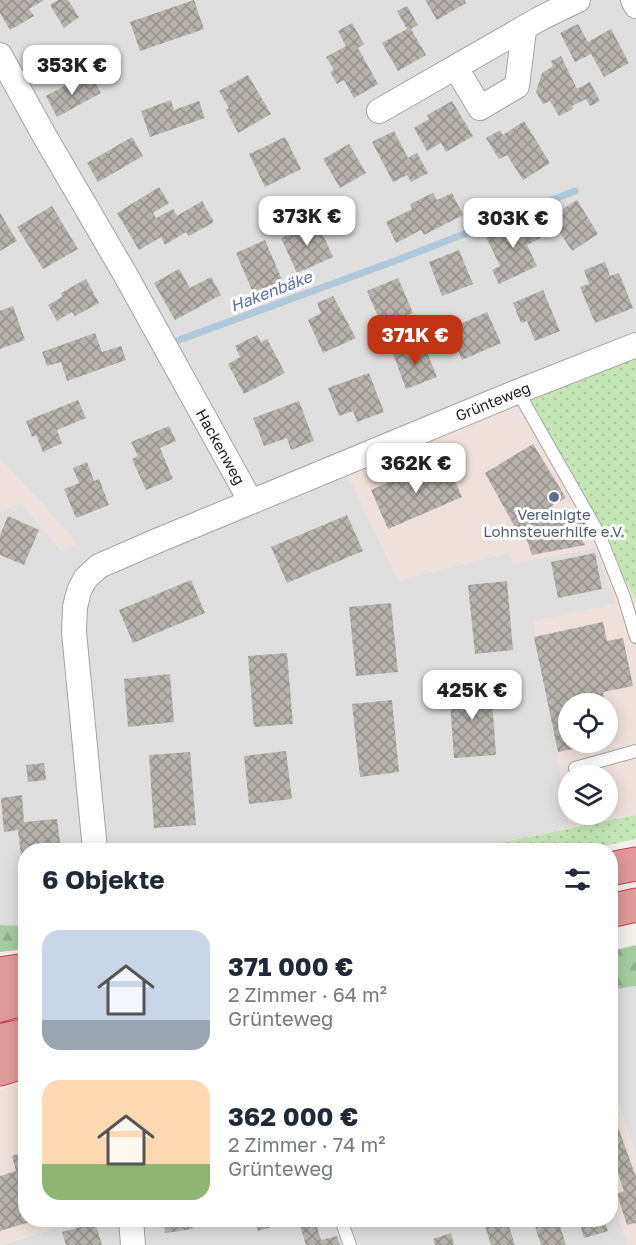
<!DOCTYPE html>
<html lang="de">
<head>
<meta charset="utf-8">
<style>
  :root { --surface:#fff; --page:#f6f6f7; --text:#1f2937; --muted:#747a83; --accent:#c13413 }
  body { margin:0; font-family:"Golos Text",sans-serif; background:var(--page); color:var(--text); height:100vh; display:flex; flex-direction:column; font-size:22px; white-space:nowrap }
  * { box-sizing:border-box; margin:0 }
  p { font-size:20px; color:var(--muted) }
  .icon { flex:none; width:33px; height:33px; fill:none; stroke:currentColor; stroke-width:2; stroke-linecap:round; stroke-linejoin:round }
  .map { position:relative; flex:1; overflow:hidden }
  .side { position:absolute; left:18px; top:843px; width:600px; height:384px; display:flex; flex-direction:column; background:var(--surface); border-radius:24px; box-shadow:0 3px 15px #0003 }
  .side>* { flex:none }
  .controls { position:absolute; left:558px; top:693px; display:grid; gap:12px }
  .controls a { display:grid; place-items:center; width:60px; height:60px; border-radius:50%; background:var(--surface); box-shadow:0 3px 15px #0003; font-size:30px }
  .price { position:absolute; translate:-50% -51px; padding:0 14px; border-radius:12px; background:#fff; color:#222; font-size:20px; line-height:39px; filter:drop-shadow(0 2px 3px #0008) }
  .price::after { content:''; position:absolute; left:50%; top:36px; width:18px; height:14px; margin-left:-9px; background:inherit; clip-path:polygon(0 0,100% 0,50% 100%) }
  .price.current { background:var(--accent); color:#fff }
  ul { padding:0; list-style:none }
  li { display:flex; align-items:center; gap:18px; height:150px; padding:0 24px }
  li span { display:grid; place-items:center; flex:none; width:168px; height:120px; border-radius:18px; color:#555 }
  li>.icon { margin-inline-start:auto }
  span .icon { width:72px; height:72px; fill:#fffc; stroke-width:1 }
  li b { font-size:26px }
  h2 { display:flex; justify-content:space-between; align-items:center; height:72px; padding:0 24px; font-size:26px }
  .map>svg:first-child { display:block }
  .residential { fill:#e0dfdf }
  .commercial { fill:#f0e0db; fill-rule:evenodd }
  .grass { fill:url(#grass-dots) }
  .forest { fill:url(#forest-firs) }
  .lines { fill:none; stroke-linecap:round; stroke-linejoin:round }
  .stream { stroke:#afc8da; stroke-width:7 }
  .building { fill:url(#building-cross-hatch) }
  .lane-casing { stroke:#a3a3a3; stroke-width:14 }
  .street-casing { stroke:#a3a3a3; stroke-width:26 }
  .highway-casing { stroke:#cc3a50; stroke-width:35 }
  .lane { stroke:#fff; stroke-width:12 }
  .street { stroke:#fff; stroke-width:24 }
  .highway { stroke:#e09a9a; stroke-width:33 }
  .service-dot { fill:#5c6f8a; stroke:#fff; stroke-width:2 }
  .labels { text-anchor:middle; stroke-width:6; stroke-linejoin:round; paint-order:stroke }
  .street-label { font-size:15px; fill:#222; stroke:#fff }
  .service-label { font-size:15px; fill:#4e5e75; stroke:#fff }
  .water-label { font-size:16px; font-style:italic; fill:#5670aa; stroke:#fff }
</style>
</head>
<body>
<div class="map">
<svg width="636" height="1245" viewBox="0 0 636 1245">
  <defs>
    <pattern id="grass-dots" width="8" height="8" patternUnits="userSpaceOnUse" patternTransform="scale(1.5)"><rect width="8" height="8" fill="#c4e6b5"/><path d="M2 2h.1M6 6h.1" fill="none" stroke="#a8c59b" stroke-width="1.8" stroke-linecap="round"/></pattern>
    <pattern id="forest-firs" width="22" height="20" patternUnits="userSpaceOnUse" patternTransform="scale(1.5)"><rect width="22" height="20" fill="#a7cca2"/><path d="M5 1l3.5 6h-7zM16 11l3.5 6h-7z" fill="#8faf8b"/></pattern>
    <pattern id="building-cross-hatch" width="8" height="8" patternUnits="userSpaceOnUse" patternTransform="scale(1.5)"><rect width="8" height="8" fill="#b7b3ac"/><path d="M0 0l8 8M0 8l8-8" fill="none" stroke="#94918c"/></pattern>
  </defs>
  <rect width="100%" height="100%" fill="#f1f0ea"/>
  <path class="residential" d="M0 0H636V345L398 580 510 552 513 563 596 548 616 604 534 622 570 828 463 850H26L25 926 0 925V511L21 503 62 551 76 543 44 506 0 459Z
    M636 986V1156L611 1082 610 990Z
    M611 1194 628 1245H1L81 1220H610Z"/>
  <path class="commercial" d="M514 393 636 599V815L570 828 534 621 616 604 596 548 513 563 510 552 398 580 343 465ZM568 704H608V742H568ZM568 776H608V814H568Z
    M0 459 44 506 77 544 62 551 21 503 0 511Z
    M25 1081 26 1220H81L0 1245V1089Z
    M610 1082 636 1156V1245H628L611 1194Z"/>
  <path class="grass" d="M636 345V599L514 393Z
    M636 815V839L584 850H463Z"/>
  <path class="forest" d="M0 925 25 926V949L0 952Z
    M636 945V986L611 990V951Z"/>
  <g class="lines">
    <path class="stream" d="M179 340 392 262 575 191"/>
  </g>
  <path class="building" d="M0 0H44L29 9 34 16 10 30 0 13Z
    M58 0H68L79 17 64 28 50 5Z
    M194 0 204 29 140 51 130 22Z
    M425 0H465L466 3 437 20Z
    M407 6 418 25 411 29 426 55 398 71 382 43 407 29 397 11Z
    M352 23 364 44 358 48 378 84 354 98 344 80 337 84 330 72 334 70 326 57 346 46 338 31Z
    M578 24 588 42 611 29 629 63 604 77 591 54 575 62 560 33Z
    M561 56 577 89 590 82 600 101 590 106 586 99 572 106 573 109 559 116 550 101 543 104 536 92 542 73 553 66 551 61Z
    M248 75 271 114 238 133 226 110 229 108 219 91Z
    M92 77 101 93 57 117 46 96 74 81 77 86Z
    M171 100 174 110 199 101 205 118 150 137 141 111Z
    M452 101 473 136 446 152 441 143 427 151 414 128 429 119 427 115Z
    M524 121 550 163 523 180 507 155 499 159 486 138 500 130 503 135Z
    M394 131 408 158 417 153 428 173 411 182 407 175 393 182 372 142Z
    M132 137 143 156 98 182 87 163Z
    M285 137 301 169 265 187 249 154Z
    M349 144 366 173 340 188 323 159Z
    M159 187 169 203 153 213 156 218 173 209 177 216 202 201 214 222 189 236 186 232 165 245 161 237 139 250 117 213Z
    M433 193 437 200 452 193 463 215 424 235 421 230 396 243 386 222 412 209 410 204Z
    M577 200 598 234 572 251 550 217Z
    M52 206 78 249 43 269 17 227Z
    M0 213 17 241 0 251Z
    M522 217 524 222 531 219 541 238 527 245 537 266 499 284 492 270 500 266 485 235Z
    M317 222 333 257 297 273 281 238Z
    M265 240 283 282 254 295 236 253Z
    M459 250 473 284 442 296 429 262Z
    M605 262 610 276 619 273 633 308 595 323 580 287 589 284 584 270Z
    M179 269 190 288 211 277 221 295 175 320 154 283Z
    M398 278 413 313 382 326 367 291Z
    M86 279 99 303 75 316 72 312 57 321 48 305 62 297 61 293Z
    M543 290 560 331 535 341 527 321 521 323 513 303Z
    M333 296 356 338 323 353 308 320 321 313 317 303Z
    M13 306 25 340 0 349V311Z
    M487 312 501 343 462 360 449 329Z
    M95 333 102 352 121 346 126 360 67 381 61 362 47 366 42 352Z
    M257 335 261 342 267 339 285 373 244 394 228 364 240 357 235 346Z
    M423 342 437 377 406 389 393 354Z
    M369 373 384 412 357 422 353 411 339 416 328 388Z
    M78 400 86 418 57 430 62 443 43 452 36 435 32 437 26 421Z
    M299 401 314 441 291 450 287 438 264 446 253 418Z
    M169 426 176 441 160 448 173 479 146 490 132 459 138 456 131 442Z
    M533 444 566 498 552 505 563 523 581 515 590 531 580 536 585 545 532 555 522 526 516 529 485 473Z
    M445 458 462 497 388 529 371 490Z
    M87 462 94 481 99 479 109 505 76 518 64 489 79 483 73 468Z
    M347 515 363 551 287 583 271 547Z
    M8 516 39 530 24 565 0 555V535Z
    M595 553 602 589 558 598 551 562Z
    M191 580 205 613 133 643 119 610Z
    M507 581 513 650 475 654 468 585Z
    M391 603 398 672 356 676 349 607Z
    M603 622 607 641 623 638 633 686 603 692 606 704H568V742L597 744 558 752 534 637Z
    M287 653 293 724 254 727 248 656Z
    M170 674 174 722 128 727 124 679Z
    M491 684 496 755 454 758 449 687Z
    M392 700 399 772 360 777 352 704Z
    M608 717 613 740 608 741Z
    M286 751 292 799 249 804 244 756Z
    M190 752 196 825 154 828 149 755Z
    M44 763 46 780 28 782 26 765Z
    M22 795 24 822 57 819 61 850H26V855H21L18 830 4 832 1 798Z
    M610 1105 636 1177V1223L627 1225 617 1194 624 1191 614 1161 610 1162Z
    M26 1151V1220H36L0 1231V1176L16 1171 12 1156Z
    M164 1220H192L193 1229 165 1233Z
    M254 1220H282L283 1224 258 1231Z
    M298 1220H315L321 1240 337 1236 340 1245H306Z
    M483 1220H507L515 1245H491Z
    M533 1220H558L566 1245H541Z
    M579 1220H604L608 1231 584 1238Z
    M95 1223 102 1245H66L62 1232Z
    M451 1233 454 1245H435L433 1239Z"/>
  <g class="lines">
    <g class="lane-casing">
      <path id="lane" d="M518 392 599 534 624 597 636 637
        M575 768 636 751
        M341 1220 350 1245"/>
    </g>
    <g class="street-casing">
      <path id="street" d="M633 0 636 6
        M0 55 44 135 125 274 251 502
        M456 68 480 108 517 86 524 30
        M379 111 541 18 578 0
        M95 850 74 632 75 607 79 591 85 579 99 566 159 540 514 393 636 345
        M131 1220 133 1245"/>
    </g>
    <g class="highway-casing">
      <path id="highway" d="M610 869 636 864
        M610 911 636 905
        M0 974 26 970
        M0 1005 26 998
        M0 1041 26 1035
        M0 1069 26 1061"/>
    </g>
    <use href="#lane" class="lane"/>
    <use href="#street" class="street"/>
    <use href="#highway" class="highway"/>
  </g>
  <circle class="service-dot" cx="554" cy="497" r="6"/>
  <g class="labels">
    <g class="street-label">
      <text transform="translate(493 402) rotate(-22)" y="5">Grünteweg</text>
      <text transform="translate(220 447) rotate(61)" y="5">Hackenweg</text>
    </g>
    <g class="service-label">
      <text x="554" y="520">Vereinigte<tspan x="554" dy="17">Lohnsteuerhilfe e.V.</tspan></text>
    </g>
    <g class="water-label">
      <text transform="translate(271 291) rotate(-21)" y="6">Hakenbäke</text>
    </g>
  </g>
</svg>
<div class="controls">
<a><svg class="icon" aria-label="locate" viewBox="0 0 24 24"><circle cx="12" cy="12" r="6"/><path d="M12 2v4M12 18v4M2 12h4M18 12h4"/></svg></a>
<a><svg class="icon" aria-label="layers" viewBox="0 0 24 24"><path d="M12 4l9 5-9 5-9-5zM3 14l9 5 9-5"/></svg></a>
</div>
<b class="price" style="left:72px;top:96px">353K €</b>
<b class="price" style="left:307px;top:247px">373K €</b>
<b class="price" style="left:513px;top:249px">303K €</b>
<b class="price current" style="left:415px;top:366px">371K €</b>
<b class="price" style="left:416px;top:494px">362K €</b>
<b class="price" style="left:472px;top:721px">425K €</b>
<section class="side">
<h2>6 Objekte<svg class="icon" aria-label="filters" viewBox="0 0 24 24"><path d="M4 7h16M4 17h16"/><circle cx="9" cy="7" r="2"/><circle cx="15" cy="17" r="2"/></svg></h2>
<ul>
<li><span style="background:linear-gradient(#c9d6e8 75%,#9aa5b1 0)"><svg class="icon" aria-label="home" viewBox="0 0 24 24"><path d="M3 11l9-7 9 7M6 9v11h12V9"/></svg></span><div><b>371 000 €</b><p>2 Zimmer · 64 m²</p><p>Grünteweg</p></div></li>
<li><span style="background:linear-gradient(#ffd9b3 70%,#8fb573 0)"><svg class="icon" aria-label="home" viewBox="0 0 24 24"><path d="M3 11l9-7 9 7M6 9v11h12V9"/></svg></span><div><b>362 000 €</b><p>2 Zimmer · 74 m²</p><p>Grünteweg</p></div></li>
</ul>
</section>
</div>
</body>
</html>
